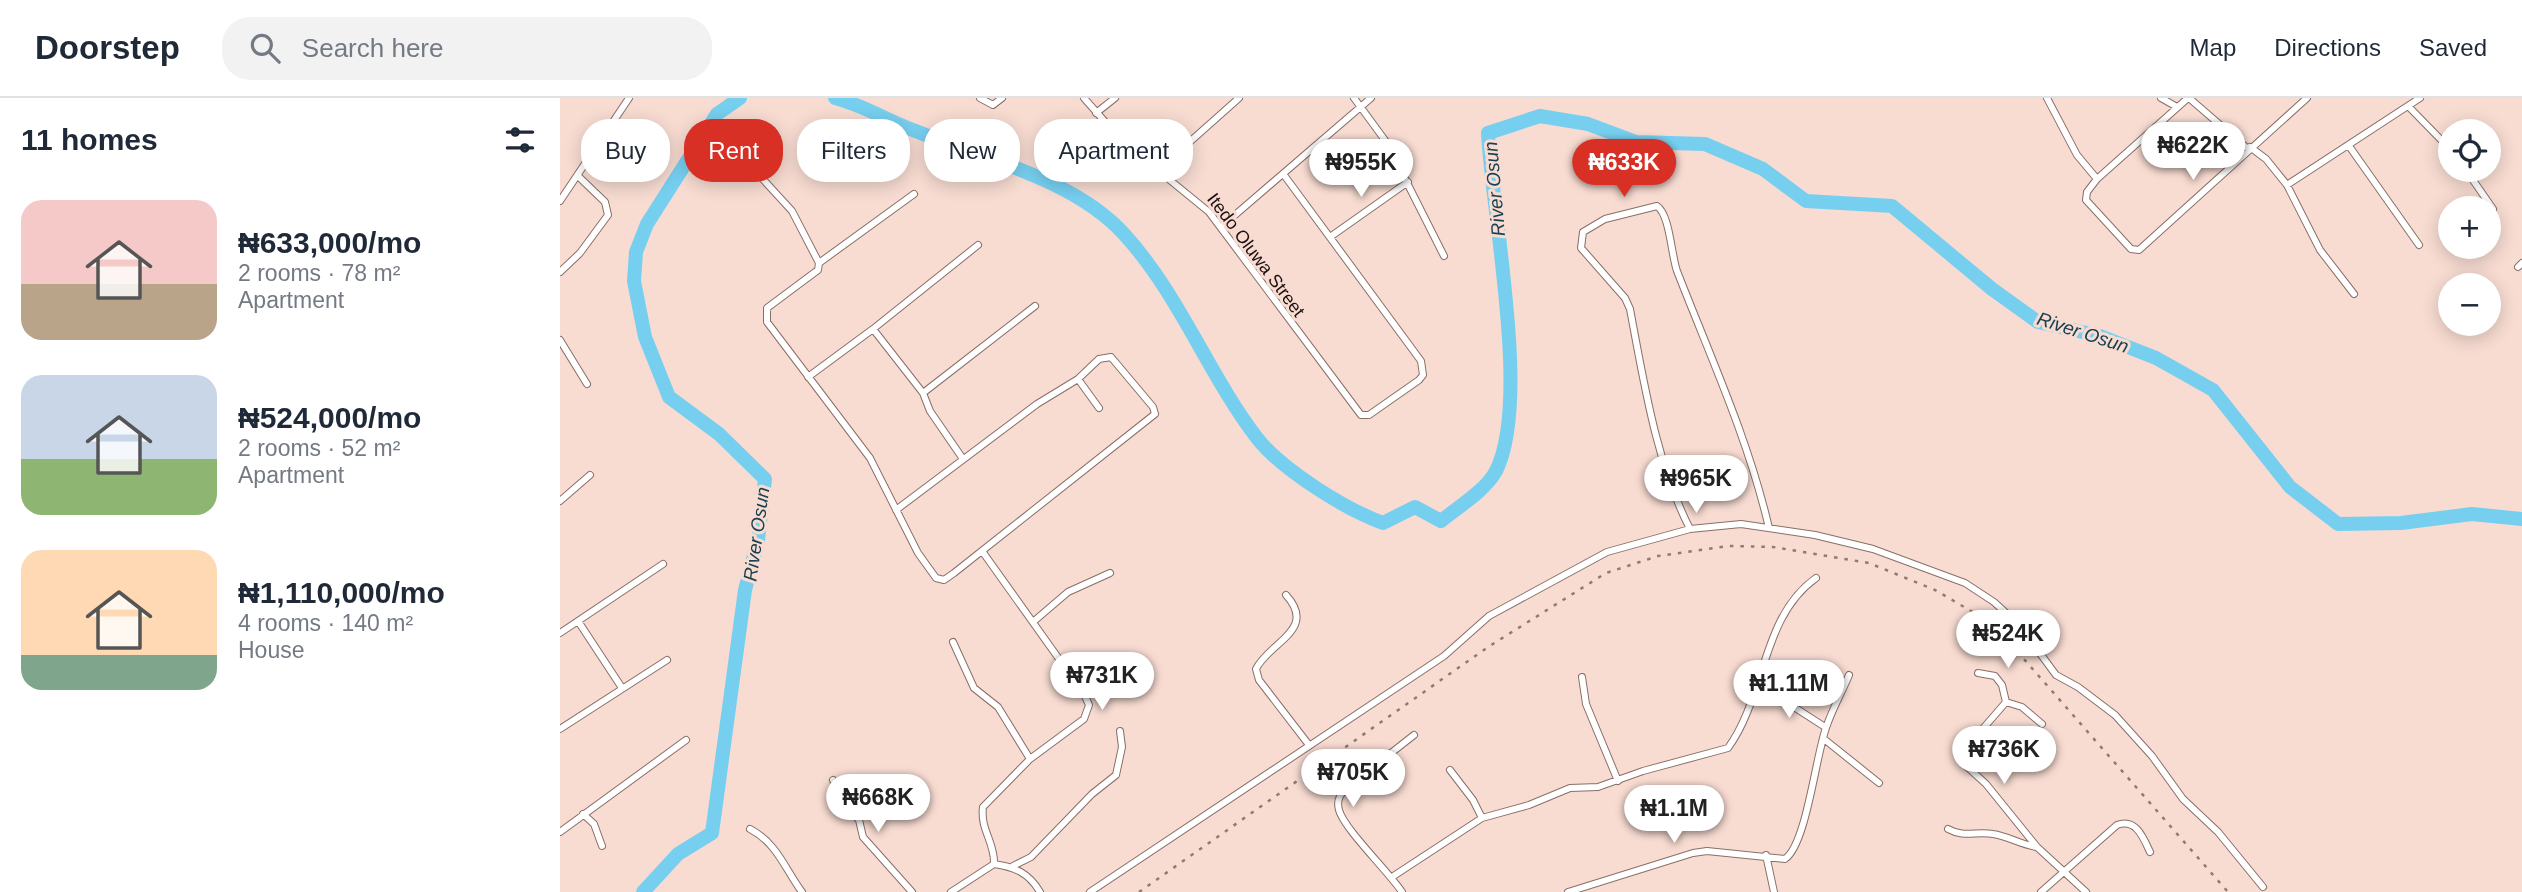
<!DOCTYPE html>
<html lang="en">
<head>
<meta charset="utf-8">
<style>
  :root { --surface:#fff; --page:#f2f2f3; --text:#1f2937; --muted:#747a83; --line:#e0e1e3; --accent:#d93025 }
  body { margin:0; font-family:Arial,sans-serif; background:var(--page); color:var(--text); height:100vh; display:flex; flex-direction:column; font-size:26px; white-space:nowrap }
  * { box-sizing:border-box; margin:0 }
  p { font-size:23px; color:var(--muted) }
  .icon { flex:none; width:38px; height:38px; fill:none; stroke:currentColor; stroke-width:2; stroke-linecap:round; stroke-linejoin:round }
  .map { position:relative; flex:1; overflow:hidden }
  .panel { display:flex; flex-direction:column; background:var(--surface); width:560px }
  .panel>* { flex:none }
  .banner { position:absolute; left:21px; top:21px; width:665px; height:63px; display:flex; gap:14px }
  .buttons { position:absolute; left:1878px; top:21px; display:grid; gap:14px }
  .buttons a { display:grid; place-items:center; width:63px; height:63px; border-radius:50%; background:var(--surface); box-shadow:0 4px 18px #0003; font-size:35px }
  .price { position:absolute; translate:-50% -60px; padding:0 16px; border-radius:24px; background:#fff; color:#222; font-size:23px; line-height:46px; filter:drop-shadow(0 2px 4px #0008) }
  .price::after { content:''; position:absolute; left:50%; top:42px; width:21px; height:16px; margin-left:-10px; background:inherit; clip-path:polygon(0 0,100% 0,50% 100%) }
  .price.active { background:var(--accent); color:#fff }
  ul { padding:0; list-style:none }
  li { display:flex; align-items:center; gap:21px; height:175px; padding:0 21px }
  li span { display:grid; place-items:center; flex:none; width:196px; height:140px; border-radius:21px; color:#555 }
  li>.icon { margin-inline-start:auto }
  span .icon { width:84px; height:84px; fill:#fffc; stroke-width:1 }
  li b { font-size:30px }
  h2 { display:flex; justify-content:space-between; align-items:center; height:84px; padding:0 21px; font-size:30px }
  .chip { padding:0 24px; border-radius:28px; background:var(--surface); box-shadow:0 4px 18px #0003; font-size:24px; line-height:63px }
  .chip.active { background:var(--accent); color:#fff }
  header { display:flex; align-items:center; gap:42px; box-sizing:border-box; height:98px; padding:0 35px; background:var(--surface); border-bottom:2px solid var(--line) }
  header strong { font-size:33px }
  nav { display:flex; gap:38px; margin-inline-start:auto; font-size:24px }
  .search { width:490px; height:63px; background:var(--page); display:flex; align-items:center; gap:18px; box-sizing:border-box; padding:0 24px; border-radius:28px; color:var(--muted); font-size:26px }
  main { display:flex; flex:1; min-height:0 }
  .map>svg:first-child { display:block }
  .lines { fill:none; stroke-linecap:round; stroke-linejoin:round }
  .river { stroke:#77cff0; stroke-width:14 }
  .minor-casing { stroke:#886f67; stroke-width:8 }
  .minor { stroke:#fff; stroke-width:6 }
  .rail { stroke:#8e7b74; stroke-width:2.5; stroke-dasharray:3.5 7; stroke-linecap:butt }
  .labels { text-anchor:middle; stroke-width:6; stroke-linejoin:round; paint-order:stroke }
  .street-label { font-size:18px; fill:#1a100d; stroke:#f8dcd2 }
  .water-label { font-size:19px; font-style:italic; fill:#1a4150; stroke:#f8dcd2 }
</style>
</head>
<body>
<header>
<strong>Doorstep</strong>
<div class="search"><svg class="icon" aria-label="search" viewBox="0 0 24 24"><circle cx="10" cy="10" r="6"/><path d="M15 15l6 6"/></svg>Search here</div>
<nav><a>Map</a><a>Directions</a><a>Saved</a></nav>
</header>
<main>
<section class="panel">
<h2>11 homes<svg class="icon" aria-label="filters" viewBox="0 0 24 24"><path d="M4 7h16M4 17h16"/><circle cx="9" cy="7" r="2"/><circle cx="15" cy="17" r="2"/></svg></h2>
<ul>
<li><span style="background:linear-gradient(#f6c9c9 60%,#b9a48a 0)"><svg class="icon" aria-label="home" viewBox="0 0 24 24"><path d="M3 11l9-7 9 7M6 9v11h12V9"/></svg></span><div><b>₦633,000/mo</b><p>2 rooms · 78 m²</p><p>Apartment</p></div></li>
<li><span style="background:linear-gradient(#c9d6e8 60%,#8fb573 0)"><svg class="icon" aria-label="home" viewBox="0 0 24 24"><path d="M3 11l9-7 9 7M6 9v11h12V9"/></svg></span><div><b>₦524,000/mo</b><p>2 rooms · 52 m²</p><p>Apartment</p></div></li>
<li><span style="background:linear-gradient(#ffd9b3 75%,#7fa58c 0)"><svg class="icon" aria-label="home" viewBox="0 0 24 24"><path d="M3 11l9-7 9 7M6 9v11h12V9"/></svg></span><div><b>₦1,110,000/mo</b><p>4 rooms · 140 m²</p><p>House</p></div></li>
</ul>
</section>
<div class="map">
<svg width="1962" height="794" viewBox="0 0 1962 794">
  <rect width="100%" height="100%" fill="#f8dcd2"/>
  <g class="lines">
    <path class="river" d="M275 0C303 7 326 22 353 32 421 60 513 80 564 136 619 196 648 276 697 340 722 372 785 411 823 425L855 409 881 423C898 409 925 393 936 373 971 303 932 118 928 35L980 18 1028 26 1076 44 1145 46 1203 71 1246 103 1332 108 1432 191 1478 224 1540 238 1596 260 1653 292 1730 389 1778 426 1841 425 1912 416 1962 421
      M83 794 118 756 152 735 185 492 198 442 205 381 159 336 109 299 85 239 74 183 76 154 87 126 157 16 180 0"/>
    <g class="minor-casing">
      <path id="minor" d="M420 0 433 7 442 0
        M524 0 562 43 649 114 801 317H809L859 282 863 277 861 263 724 77
        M794 0 827 45 884 158
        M1487 0 1517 57 1537 81 1628 0
        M1601 0 1617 9
        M1629 0 1688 51
        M1848 8 1890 51
        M536 15 555 0
        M1789 48 1859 147
        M1690 49 1706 61 1727 87 1860 0
        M189 66 232 113 259 165 258 172 207 210V224L310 360 358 455 376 480 384 482 394 475 595 316 593 309 551 259 539 261 518 281
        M1906 72 1933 111
        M597 73 679 0
        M1537 81 1527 94 1526 102 1571 151 1579 152 1747 0
        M1727 87 1760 152 1794 196
        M0 103 69 0
        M661 129 811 0
        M770 139 848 84
        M259 165 354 96
        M1958 169 1962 165
        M0 174 20 155 48 117 45 104 18 78
        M313 231 418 147
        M0 242 27 286
        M248 279 313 231 363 295
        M403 361 370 313 363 295 475 208
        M0 403 30 377
        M336 412 477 306 518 281 539 310
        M1130 431C1096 364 1084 285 1070 211L1065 200 1021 150 1023 134 1045 121 1097 108C1110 117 1111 156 1117 173 1150 258 1188 340 1209 430
        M422 453 524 596 529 607 524 621 470 661 423 709C420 732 435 744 434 766
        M726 497C758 532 709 544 696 571L699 582 749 647
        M18 523 62 590
        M473 524 508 494 550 475
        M0 535 103 466
        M393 544 414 590 438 609 470 661
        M1418 575 1435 578 1442 587 1446 604 1401 656 1402 664 1426 686 1477 749 1526 794
        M1022 579 1026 606 1058 683
        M1195 598H1217L1265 629
        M1446 604 1462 609 1482 626
        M0 631 107 562
        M1264 641 1319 685
        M890 672 913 702 922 720
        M273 682 284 705 299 722 303 739 352 794
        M23 716 34 726 42 748
        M190 731C217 745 225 771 242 794
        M1388 731C1404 740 1416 733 1433 736 1448 738 1461 747 1477 749
        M0 734 126 642
        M1206 757 1214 794
        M453 768 471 759 532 696 556 677 562 649 560 633
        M832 779 922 720 969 707 1010 690 1038 689 1083 673 1168 650C1206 598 1201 519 1256 480
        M391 794 434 766C455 769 469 775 480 794
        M530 794 884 558 929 518 1047 454 1130 431 1181 426 1255 437 1313 451 1405 485 1434 504 1459 527 1496 577 1518 589 1555 617 1592 658 1623 701 1658 734 1703 789
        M842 794C829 774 784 731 779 712 776 701 781 695 789 688L854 637
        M1008 794 1133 755 1147 753 1225 761C1247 746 1256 654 1267 627 1273 610 1282 594 1289 577
        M1481 794 1557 727C1576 720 1583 739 1590 754"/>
    </g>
    <use href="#minor" class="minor"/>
    <path class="rail" d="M579 794 928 549 1046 475 1098 458 1168 448 1213 449 1309 465 1375 492 1423 520 1463 560 1668 794"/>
  </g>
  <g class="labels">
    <g class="street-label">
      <text transform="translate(696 157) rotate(53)" y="6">Itedo Oluwa Street</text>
    </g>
    <g class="water-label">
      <text transform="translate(934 91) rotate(-95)" y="7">River Osun</text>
      <text transform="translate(1523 234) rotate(18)" y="7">River Osun</text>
      <text transform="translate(196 436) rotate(-82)" y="7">River Osun</text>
    </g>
  </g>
</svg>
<div class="buttons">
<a><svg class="icon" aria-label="locate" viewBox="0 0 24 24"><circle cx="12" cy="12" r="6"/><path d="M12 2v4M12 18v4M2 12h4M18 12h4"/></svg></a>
<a>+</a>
<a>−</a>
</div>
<b class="price" style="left:1633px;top:84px">₦622K</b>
<b class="price" style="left:801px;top:101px">₦955K</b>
<b class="price active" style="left:1064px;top:101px">₦633K</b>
<b class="price" style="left:1136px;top:417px">₦965K</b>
<b class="price" style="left:1448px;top:572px">₦524K</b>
<b class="price" style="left:542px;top:614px">₦731K</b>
<b class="price" style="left:1229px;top:622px">₦1.11M</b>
<b class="price" style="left:1444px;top:688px">₦736K</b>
<b class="price" style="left:793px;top:711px">₦705K</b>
<b class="price" style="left:318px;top:736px">₦668K</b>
<b class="price" style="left:1114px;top:747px">₦1.1M</b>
<div class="banner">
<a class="chip">Buy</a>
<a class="chip active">Rent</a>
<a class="chip">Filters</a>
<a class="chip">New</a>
<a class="chip">Apartment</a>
</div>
</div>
</main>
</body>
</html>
